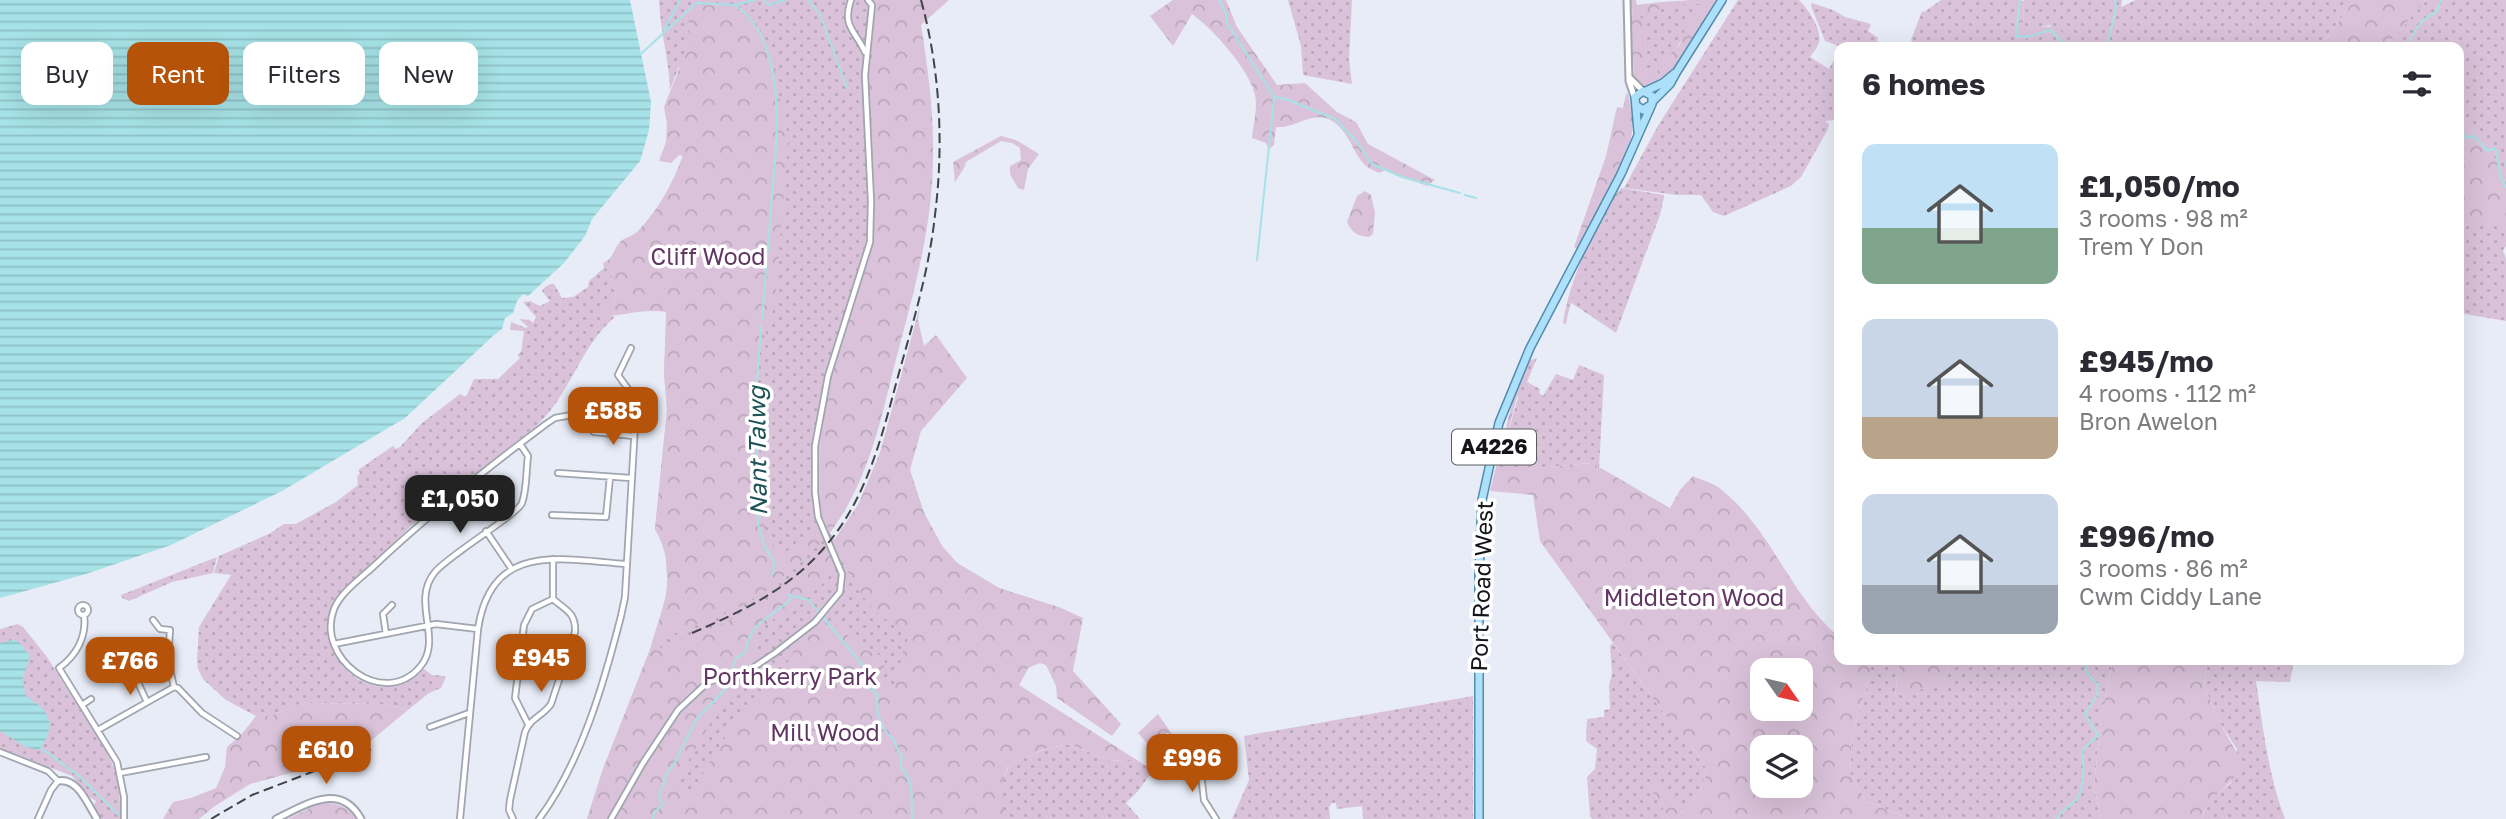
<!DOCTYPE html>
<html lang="en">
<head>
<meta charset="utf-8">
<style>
  :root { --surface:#fff; --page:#f2f2f3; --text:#2b2b33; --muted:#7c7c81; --accent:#b45309 }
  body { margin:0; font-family:"Golos Text",sans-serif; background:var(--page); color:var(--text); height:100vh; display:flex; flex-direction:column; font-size:26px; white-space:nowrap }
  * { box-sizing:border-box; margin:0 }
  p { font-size:23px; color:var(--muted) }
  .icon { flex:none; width:38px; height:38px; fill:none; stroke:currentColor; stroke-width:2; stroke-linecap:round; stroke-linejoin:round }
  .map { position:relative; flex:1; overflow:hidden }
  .details { position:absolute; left:1834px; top:42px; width:630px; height:623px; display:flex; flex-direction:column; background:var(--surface); border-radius:14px; box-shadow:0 7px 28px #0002 }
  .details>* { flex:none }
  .guide { position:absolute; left:21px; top:42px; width:665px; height:63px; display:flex; gap:14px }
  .needle { width:46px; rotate:124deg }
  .fabs { position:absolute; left:1750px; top:658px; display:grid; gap:14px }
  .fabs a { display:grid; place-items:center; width:63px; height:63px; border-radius:14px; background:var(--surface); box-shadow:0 7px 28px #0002; font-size:35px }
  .price { position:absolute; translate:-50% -60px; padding:0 16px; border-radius:14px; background:var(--accent); color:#fff; font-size:23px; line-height:46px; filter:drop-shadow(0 2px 4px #0008) }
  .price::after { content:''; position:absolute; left:50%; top:42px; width:21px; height:16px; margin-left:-10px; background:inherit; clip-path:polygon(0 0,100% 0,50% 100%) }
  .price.current { background:#222; color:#fff }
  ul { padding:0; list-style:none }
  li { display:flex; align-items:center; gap:21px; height:175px; padding:0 28px }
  li span { display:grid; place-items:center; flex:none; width:196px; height:140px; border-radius:14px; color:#555 }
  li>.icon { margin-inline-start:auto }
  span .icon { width:84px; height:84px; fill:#fffc; stroke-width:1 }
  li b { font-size:30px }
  h2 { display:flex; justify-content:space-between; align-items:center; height:84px; padding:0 28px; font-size:30px }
  .chip { padding:0 24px; border-radius:14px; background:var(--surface); box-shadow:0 7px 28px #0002; font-size:24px; line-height:63px }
  .chip.current { background:var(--accent); color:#fff }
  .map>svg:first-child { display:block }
  .grass { fill:url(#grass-dots) }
  .forest { fill:url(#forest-crowns); fill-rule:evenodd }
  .water { fill:url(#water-rules) }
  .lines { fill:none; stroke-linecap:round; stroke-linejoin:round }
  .stream { stroke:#a6e2e7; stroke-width:2 }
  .minor-casing { stroke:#a0a5af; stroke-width:8 }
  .tertiary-casing { stroke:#a0a5af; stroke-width:9 }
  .primary-casing { stroke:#548cab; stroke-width:10 }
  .minor { stroke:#fff; stroke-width:4.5 }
  .tertiary { stroke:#fff; stroke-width:5 }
  .primary { stroke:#ade0fb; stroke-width:7 }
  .rail { stroke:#42444a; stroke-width:2; stroke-dasharray:10 5; stroke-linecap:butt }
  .labels { text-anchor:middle; stroke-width:7; stroke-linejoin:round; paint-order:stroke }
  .shield { fill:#fff; stroke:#5a5c5f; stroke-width:2 }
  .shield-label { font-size:21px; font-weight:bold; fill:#14161a }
  .park-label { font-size:23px; fill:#613663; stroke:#fff }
  .street-label { font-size:23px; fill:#14161a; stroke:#fff }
  .water-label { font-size:24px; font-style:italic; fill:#1f5357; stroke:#fff }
</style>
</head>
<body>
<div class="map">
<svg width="2506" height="819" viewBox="0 0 2506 819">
  <defs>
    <pattern id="grass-dots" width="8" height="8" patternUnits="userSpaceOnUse" patternTransform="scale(1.75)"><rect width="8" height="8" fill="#dac3da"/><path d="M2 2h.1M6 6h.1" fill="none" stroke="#baa7ba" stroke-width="1.8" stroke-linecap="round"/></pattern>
    <pattern id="forest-crowns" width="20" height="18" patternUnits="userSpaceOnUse" patternTransform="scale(1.75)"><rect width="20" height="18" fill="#dac3da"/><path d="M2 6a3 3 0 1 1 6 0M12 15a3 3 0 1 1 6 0" fill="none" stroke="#baa7ba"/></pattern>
    <pattern id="water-rules" width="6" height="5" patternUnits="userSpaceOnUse" patternTransform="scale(1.75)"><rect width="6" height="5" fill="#a6e2e7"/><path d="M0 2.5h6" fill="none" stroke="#8ec1c6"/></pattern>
  </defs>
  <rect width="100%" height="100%" fill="#e7ecf7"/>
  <path class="grass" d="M659 0H877L871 27 868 114 874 191 873 242 845 319 827 393 821 435 819 465 820 513 834 540 858 505 882 448 910 471 924 513 942 546 957 563 999 588 1061 608 1019 685 999 790 1009 765 1045 749 1070 744 1107 760 1140 762 1153 771 1138 791 1126 803 1140 819H587L603 769 649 652 668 590 665 546 655 529 667 410 664 373 674 180 683 155 679 66 670 90C669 59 660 31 659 0Z
    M1288 0H1352L1349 59 1352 84 1303 75 1301 46Z
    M1630 0 1633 9 1690 0H1706L1662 72 1641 77 1634 59 1632 74 1630 19 1633 10 1630 8Z
    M1738 0H1799C1807 8 1823 30 1819 42 1818 47 1813 53 1810 57L1829 69 1839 51V115L1835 120 1825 121 1829 124 1828 129 1801 177 1791 186 1724 216 1713 212 1701 195H1677L1624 188 1659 124Z
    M1941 0H2018V39L2051 32 2060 37 2050 25 2031 29 2023 26 2024 0H2122L2121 7 2136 0H2354L2320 47H1915L1911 40 1922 11 1924 12Z
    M2426 0H2506V175L2477 133 2459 119V47H2385Z
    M1812 3 1833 10 1845 17 1868 23 1871 25 1868 31 1878 38 1877 41 1891 47H1842L1825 41 1811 6Z
    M1621 188 1664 195V197L1660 215 1616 333 1570 302 1583 265Z
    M2475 223H2502L2506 228V246L2503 250 2506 259V321L2459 313V227Z
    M604 268 613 270 611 282 614 284 616 299 609 304 606 315 615 317C580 346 570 396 536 426L412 525 337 598C304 656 377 718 424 669L432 675 446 676 441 688 429 693 408 710 383 704 302 703 270 716H256L226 700 203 679 198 669 197 659 199 627 231 575 214 573 219 556 269 534 284 524H296L305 519 336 502 358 485 357 477 360 473 358 470 393 446 396 449 400 447 422 423 460 394 466 397 474 379H498L520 358 517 355 521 352 524 331 510 330 511 322 526 328 528 327 519 319 530 320 533 323 536 317 523 302 530 301 540 306 550 301 542 291C545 286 549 284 554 284L562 298 573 297 588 287 589 281Z
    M1537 358 1527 382 1540 389 1539 393 1543 396 1556 374 1573 380 1579 365 1604 375 1599 468 1591 463 1527 469H1497L1518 398 1517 394 1514 396 1528 361Z
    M217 557 213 573 172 582 129 601 122 598 121 595Z
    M18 624 23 627 47 657 108 754 118 776 121 819H102L94 805 96 801 88 796 72 776 0 748V629Z
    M1613 643 1660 708 1701 759 1707 771 1701 790 1683 813 1651 788 1669 819H1592L1590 816 1587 777 1595 769 1597 749 1586 741 1587 719 1604 717V710L1610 709 1609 685 1612 674 1610 646Z
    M1871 660H1900L1895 695 1943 684 1950 660H2113L2101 717 2094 786 2101 819H1910L1866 801 1850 773 1852 735 1871 672Z
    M2207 660H2294L2290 682 2256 681C2263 728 2268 774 2285 819H2202L2206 803 2231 783 2237 749 2221 725 2204 686Z
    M1473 696V819H1363L1362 806 1337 809 1336 803H1332L1329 807 1330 819H1232L1249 780 1244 736Z"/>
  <path class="forest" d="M877 0H949L921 25C928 68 934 113 933 157 933 230 911 301 893 371 879 429 866 484 830 533L820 513 819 465 821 435 831 371 845 319 873 242 874 191 868 76 871 27Z
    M1173 0H1226L1237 27 1277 85 1305 83 1337 112 1356 122 1368 144 1435 180 1427 186 1386 170 1379 173C1374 170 1367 168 1364 164 1352 152 1347 124 1325 118 1308 114 1293 129 1276 127L1274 145 1269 149 1266 143 1252 138C1253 126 1258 107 1255 95 1250 70 1212 28 1192 14L1173 46 1150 16Z
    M1631 0H1636L1637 5C1662 1 1690 0 1717 0L1675 70 1668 76 1648 88 1640 85 1633 77C1636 58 1627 33 1633 14L1646 20C1643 34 1639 46 1647 59L1642 63V72C1660 78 1660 65 1669 55 1674 49 1678 49 1681 42L1678 35 1684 34 1685 27 1700 4H1696L1693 1C1686 6 1646 11 1635 13L1630 7Z
    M2018 0 2024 1 2023 26C2038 31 2052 20 2064 34L2060 37 2050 32 2027 39H2018Z
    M2354 0H2426L2385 47H2320Z
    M696 5 739 6 752 15 775 60 778 90 786 122 788 141 775 303 756 366 752 411 759 445 764 522 777 553 787 551 816 526 825 539 769 589 743 605 652 643C666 602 677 569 655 529L667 410 664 373 666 312C643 308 624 316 603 316L602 307 616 299 614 284 611 282 613 270 604 268 603 263C613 259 613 250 620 242 625 237 632 237 638 231 659 209 672 184 683 156L679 155 671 163 659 161 666 142 667 124 664 107 690 41 688 12Z
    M1626 94H1628C1631 107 1633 120 1632 133 1627 165 1594 218 1578 249L1574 247 1606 156 1617 107 1623 108Z
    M2459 119 2477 133 2503 168 2506 175V228L2501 223H2475L2459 227Z
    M1001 136 1016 140 1039 154 1028 169 1024 190 1018 188 1010 174V166L1021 160 1020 148 1012 143 1001 141 966 162C965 170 958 175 955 183L953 162Z
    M1616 190 1620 191C1599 234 1575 276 1566 324L1563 323C1570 275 1594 233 1616 190Z
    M1365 191 1371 195 1375 213 1373 234 1369 237C1357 236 1352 233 1347 222L1357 196Z
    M920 306 918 320 924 346 936 335 967 378 921 431 910 470 924 513 942 546 957 563 999 588 1061 608 1083 618 1073 671 1121 724 1112 736 1057 698 1056 686 1046 665 1040 663 1028 668 1019 685 1140 762 1107 760 1070 744 1044 749 1008 766 999 792 1006 819H587L603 769 649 652C691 636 737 621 774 595 794 582 811 565 828 548L833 566 828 579 802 602 760 628 755 635 754 655 747 680 722 703 682 772 678 783V791L691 793 729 731 788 662 798 643 830 619 863 649 885 657 883 681 892 695 904 648 911 633C869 617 850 581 834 541L858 505 878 460Z
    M1518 393 1498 469H1527L1592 463 1670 508 1680 490 1693 476C1701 480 1711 482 1718 487 1771 527 1789 595 1839 637V660H1871V672L1852 735 1850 773 1866 801 1910 819H1669L1650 787 1656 784 1677 799 1680 811 1683 813 1701 790 1707 771 1701 759 1660 708 1540 541 1533 495 1490 491 1514 396ZM1762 670H1801V709H1762ZM1762 747H1801V786H1762Z
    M1900 660H1950L1943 684 1895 696Z
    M2113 660H2207L2204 686 2221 725 2241 760C2235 792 2205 792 2202 819H2101L2094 786 2101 717Z
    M302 703 383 704 408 710 362 748 309 768 250 784 215 806 199 819H163L173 802 191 798 216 788 225 767 227 747 241 735 256 716H270Z
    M1158 714 1174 737 1173 739 1168 732 1150 747 1138 733Z
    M326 803C338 803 350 808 356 819H288L316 805Z"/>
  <path class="water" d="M0 0H630L651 102 649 130 640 161 592 219 585 236 564 263 528 296 523 294 517 301 513 313 505 318 502 329 494 335 405 418 282 491 171 545 86 574 0 598Z
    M13 640 19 642 30 656 23 677 25 694C30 700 37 703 43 709 54 722 49 738 39 750L26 747 0 731V643Z"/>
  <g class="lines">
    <path class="stream" d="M763 0 769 5 785 0
      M809 0 821 17 847 88
      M1219 0 1226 14 1227 23 1274 97 1286 99 1335 119 1356 141 1372 164 1402 177 1460 193
      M2020 0 2016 37 2030 36 2051 30 2062 42 2075 44 2078 47
      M735 5C791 44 776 147 771 207 768 244 765 281 762 319
      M664 30 680 0
      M2107 47 2116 8 2115 0
      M2407 47C2414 31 2420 20 2436 12L2441 0
      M642 53 696 3 735 5 755 0
      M2459 130 2467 138 2474 136 2488 151 2494 148 2496 151 2501 178 2506 187
      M1465 195 1476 198
      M1257 260 1274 98
      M761 325 756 397 758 524 764 545 774 562 773 574
      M789 595 809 600 819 613
      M823 617 870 674 866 683 878 695C875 707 879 723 887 733 893 741 890 732 894 741 897 748 897 751 902 756L900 766C915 781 911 799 912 819
      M730 674 736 658 745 653C749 625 766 619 787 603L791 598
      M41 748 79 776 118 814
      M653 819 654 813 663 804 659 797 667 773 674 764 697 718 725 690 730 679
      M2057 819C2062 809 2069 807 2076 800 2085 790 2084 764 2082 751L2098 735 2085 714 2097 695 2098 685 2086 672 2088 660"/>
    <g class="minor-casing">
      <path id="minor" d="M851 0C842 27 855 30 865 52
        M594 432 634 436
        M520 444 528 456C526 471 527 489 522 503 518 514 449 555 435 572 410 602 444 639 420 667 383 710 315 658 334 609 341 592 361 578 374 566 428 515 486 469 546 424L555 418 572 415 589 391
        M558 473 631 478
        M552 515 606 517 610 477
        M486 531 511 568
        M78 610a5 5 0 1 1 10 0a5 5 0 1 1-10 0Z
        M84 615C87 637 76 656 59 668L117 762 124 797V819
        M153 620 160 629 170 630 168 661 174 687 178 688 202 713 237 736
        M386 634 383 614 392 605
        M334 644 436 624 478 629
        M133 648 134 674 147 702
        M114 671 134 674
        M82 705 91 699
        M528 724 515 698 524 625 532 609 553 599
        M430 727 469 713
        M98 730 174 687
        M0 752 48 771 58 781 51 790 38 819
        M1199 757 1204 800 1216 819
        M120 773 206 757
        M460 819 478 629C491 542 559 559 625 564
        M513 819 509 810 510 800 525 732C530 718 543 716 551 704L575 632C576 612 565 610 553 599V559
        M539 819C581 763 604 683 621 616L625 597 636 408 631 393 618 375 631 348
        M611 819 643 763 678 710 708 682 748 671 775 653 815 622 840 592 842 574 818 517 815 492V446L828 376 870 242 871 201 865 75 872 5 868 0"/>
    </g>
    <g class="tertiary-casing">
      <path id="tertiary" d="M1627 0 1629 81 1635 99
        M1630 78 1643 91
        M58 781C78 777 88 805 97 819
        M276 819C305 805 340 781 361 819"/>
    </g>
    <g class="primary-casing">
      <path id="primary" d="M1646 91 1663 83 1675 73
        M1653 101 1670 84 1676 73 1722 0
        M1637 106 1643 110 1652 104V96L1643 91 1635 97 1638 132
        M1479 819V577L1482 500 1499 423 1530 348 1621 174 1652 104"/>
    </g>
    <use href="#minor" class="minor"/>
    <use href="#tertiary" class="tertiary"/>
    <use href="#primary" class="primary"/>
    <path class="rail" d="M692 633C741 612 788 590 824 548 866 500 881 440 897 380 912 326 929 271 935 215 944 144 940 69 921 0
      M211 819 252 795 372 749"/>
  </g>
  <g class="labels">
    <rect class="shield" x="1452" y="429.5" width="84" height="35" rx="5"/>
    <g class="shield-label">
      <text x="1494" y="454">A4226</text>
    </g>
    <g class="park-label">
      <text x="708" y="265">Cliff Wood</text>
      <text x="1694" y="606">Middleton Wood</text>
      <text x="790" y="685">Porthkerry Park</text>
      <text x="825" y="741">Mill Wood</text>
    </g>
    <g class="street-label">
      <text transform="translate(1482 586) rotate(-88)" y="8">Port Road West</text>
    </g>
    <g class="water-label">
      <text transform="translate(758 451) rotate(-91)" y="8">Nant Talwg</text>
    </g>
  </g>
</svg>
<div class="fabs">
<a><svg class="needle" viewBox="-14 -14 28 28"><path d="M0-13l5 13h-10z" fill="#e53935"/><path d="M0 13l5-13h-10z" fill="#7c7c81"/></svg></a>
<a><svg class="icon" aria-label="layers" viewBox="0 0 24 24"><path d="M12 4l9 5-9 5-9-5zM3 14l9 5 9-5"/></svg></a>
</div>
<b class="price" style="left:613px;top:447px">£585</b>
<b class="price current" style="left:460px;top:535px">£1,050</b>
<b class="price" style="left:541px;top:694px">£945</b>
<b class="price" style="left:130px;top:697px">£766</b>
<b class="price" style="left:326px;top:786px">£610</b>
<b class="price" style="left:1192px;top:794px">£996</b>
<div class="guide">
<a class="chip">Buy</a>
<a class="chip current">Rent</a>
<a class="chip">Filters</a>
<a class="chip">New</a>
</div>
<section class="details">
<h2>6 homes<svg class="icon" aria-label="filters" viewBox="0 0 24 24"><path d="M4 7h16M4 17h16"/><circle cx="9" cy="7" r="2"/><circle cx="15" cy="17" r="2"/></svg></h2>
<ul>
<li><span style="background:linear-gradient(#bfe0f5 60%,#7fa58c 0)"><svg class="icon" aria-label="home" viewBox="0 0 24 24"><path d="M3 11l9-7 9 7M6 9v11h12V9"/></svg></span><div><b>£1,050/mo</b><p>3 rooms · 98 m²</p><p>Trem Y Don</p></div></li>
<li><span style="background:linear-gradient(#c9d6e8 70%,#b9a48a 0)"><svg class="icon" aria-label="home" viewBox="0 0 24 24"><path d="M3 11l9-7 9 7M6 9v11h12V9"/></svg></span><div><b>£945/mo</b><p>4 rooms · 112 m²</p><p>Bron Awelon</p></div></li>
<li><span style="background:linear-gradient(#c9d6e8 65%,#9aa5b1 0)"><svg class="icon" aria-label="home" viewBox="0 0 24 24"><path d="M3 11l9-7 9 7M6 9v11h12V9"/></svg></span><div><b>£996/mo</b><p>3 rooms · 86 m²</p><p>Cwm Ciddy Lane</p></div></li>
</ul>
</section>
</div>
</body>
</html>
